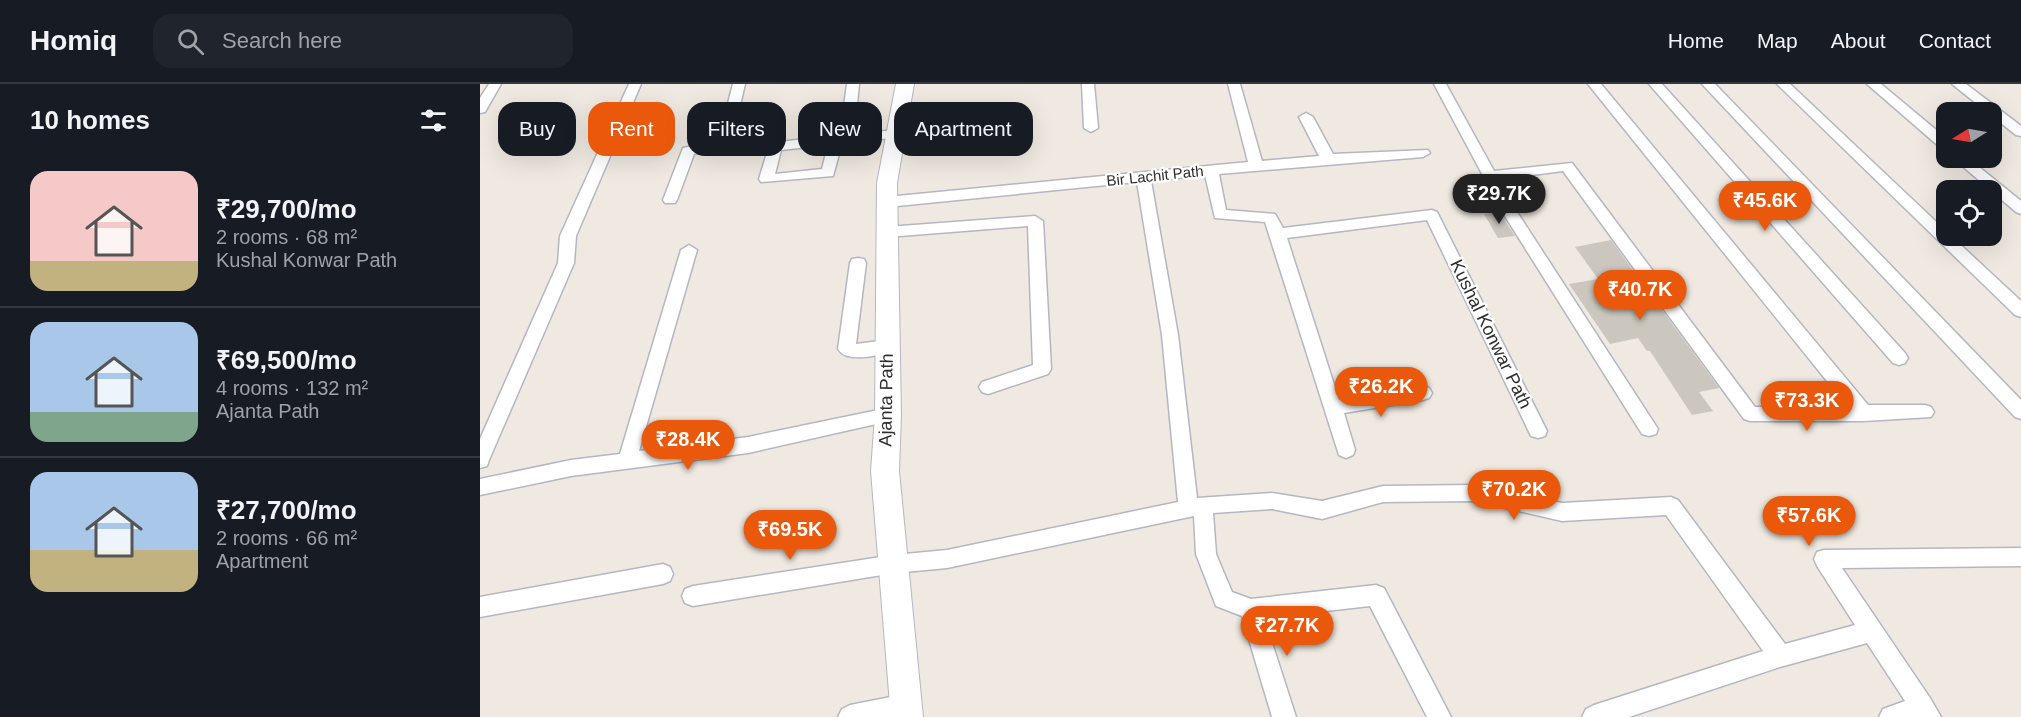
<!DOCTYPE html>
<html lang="en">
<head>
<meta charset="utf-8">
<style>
  :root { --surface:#171b24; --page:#20242c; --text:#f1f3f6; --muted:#9ea1a6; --line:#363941; --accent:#ea580c }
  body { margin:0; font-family:Helvetica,sans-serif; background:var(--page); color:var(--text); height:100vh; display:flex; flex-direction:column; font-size:22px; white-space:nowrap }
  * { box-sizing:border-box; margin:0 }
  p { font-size:20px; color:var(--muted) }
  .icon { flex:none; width:33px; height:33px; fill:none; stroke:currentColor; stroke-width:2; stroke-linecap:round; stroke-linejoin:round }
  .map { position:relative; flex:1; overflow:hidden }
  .panel { display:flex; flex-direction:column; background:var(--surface); width:480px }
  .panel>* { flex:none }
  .guide { position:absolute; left:18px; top:18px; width:570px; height:54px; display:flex; gap:12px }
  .needle { width:39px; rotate:259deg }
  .fabs { position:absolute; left:1456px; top:18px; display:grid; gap:12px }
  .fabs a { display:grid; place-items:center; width:66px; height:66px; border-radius:12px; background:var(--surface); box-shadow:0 6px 24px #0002; font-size:30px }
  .price { position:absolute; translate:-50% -51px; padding:0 14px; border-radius:21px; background:var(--accent); color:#fff; font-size:20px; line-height:39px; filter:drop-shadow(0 2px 3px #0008) }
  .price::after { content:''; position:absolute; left:50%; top:36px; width:18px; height:14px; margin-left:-9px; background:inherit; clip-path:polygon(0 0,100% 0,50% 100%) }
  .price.current { background:#222; color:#fff }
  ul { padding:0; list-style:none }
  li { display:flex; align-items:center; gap:18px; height:150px; padding:0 30px }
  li+li { border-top:2px solid var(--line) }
  li span { display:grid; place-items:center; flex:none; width:168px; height:120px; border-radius:18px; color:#555 }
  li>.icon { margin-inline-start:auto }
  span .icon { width:72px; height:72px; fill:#fffc; stroke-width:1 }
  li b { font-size:26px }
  h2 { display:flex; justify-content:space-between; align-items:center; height:72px; padding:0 30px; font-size:26px }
  .pill { padding:0 21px; border-radius:18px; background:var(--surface); box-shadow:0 6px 24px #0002; font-size:21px; line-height:54px }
  .pill.current { background:var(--accent); color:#fff }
  header { display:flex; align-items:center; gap:36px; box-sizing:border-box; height:84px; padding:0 30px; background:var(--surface); border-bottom:2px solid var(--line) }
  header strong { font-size:28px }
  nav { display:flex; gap:33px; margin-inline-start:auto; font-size:21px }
  .search { width:420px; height:54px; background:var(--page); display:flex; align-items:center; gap:15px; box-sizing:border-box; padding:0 21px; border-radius:18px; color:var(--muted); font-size:22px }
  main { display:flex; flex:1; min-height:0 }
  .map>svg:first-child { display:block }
  .building { fill:#cbc7bf }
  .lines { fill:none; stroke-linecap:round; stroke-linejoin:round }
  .street-casing { stroke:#b4b7c1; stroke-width:3 }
  .secondary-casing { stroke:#b4b7c1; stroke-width:2 }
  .street { fill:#fff; fill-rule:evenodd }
  .secondary { fill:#fff; fill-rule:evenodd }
  .labels { text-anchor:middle; stroke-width:4.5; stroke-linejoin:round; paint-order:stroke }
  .far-street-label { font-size:15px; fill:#2e2e2e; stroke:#fff }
  .street-label { font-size:18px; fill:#2e2e2e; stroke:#fff }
</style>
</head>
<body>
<header>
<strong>Homiq</strong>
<div class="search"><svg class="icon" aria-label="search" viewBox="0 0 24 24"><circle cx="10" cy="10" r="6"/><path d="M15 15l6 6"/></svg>Search here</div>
<nav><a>Home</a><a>Map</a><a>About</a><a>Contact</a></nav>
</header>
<main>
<section class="panel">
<h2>10 homes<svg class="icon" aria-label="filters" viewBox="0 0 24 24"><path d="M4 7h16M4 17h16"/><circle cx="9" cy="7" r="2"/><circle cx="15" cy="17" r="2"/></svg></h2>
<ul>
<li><span style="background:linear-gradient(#f6c9c9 75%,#c2b280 0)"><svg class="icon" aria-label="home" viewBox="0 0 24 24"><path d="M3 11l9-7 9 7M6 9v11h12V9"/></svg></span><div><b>₹29,700/mo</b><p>2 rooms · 68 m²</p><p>Kushal Konwar Path</p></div></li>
<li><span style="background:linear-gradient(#a9c7e8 75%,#7fa58c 0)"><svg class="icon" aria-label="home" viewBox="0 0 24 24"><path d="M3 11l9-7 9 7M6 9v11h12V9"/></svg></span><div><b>₹69,500/mo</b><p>4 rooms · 132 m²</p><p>Ajanta Path</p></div></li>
<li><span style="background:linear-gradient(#a9c7e8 65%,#c2b280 0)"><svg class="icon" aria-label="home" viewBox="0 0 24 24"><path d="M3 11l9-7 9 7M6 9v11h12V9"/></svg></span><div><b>₹27,700/mo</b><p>2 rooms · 66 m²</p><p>Apartment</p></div></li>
</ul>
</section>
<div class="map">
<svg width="1541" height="633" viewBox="0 0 1541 633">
  <rect width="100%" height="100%" fill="#efe9e1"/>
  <path class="building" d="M1020 128 1021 130 1035 152 1018 154 1004 130Z
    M1131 156 1239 304 1219 308 1233 327 1212 331 1170 267H1167L1158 254 1130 260 1089 200 1118 195 1095 163Z"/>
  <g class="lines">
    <g class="street-casing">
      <path id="street" d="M9 0H21L5 28 0 29V14Z
        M149 0H161L96 152 94 179 9 376 7 382 0 384V355L78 179 80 152Z
        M253 0H265L251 60 249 63 214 70 197 116 195 119H185L183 116 203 64 238 57Z
        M367 0H379L374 50 416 46 421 47 423 50 421 53 362 59 353 92 281 98 279 95 290 59 360 51ZM348 61 342 85 295 90 301 66Z
        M602 0H614L618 44 611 48 604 44Z
        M748 0H760L782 77 839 72 819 33 826 29 833 33 853 70 948 66 950 69 943 73 739 90 746 126 795 130 803 144 952 126 957 128 1067 347 1065 352 1058 354 1051 352 947 136 807 154 859 316 943 302 949 304 952 309 949 314 943 316 864 329 875 366 873 371 866 374 859 371 785 138 735 134 725 91 671 97 698 251 717 414 792 409 842 417 903 402 995 401 1082 419 1191 413 1198 416 1305 560 1375 541 1337 482 1334 475 1337 468 1344 466 1541 464V482L1362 484 1450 614 1461 633H1399L1403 625 1425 617 1387 559 1300 583 1149 633H1102L1106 625 1114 621 1283 567 1186 431 1082 437 995 417 903 418 842 435 792 425 733 429 736 470 752 508 771 515 896 501 904 504 971 633H947L890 522 784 534 816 633H792L762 532 736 522 716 470 714 432 467 484 414 489 213 522 205 519 202 512 205 505 213 502 414 471 467 466 698 418 682 251 657 98 407 123 400 118 407 113 768 78Z
        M954 0H966L1014 87 1092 79 1275 323 1367 322 1108 0H1121L1388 321H1445L1451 323 1454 328 1451 333 1384 337H1270L1264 335 1083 87 1019 95 1037 128 1178 345 1176 350 1169 352 1162 350 1023 129Z
        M1169 0H1182L1425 269 1428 274 1425 279 1419 281 1413 279Z
        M1222 0H1235L1541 316V335L1535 333Z
        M1297 0H1310L1467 148V152H1471L1541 217V233L1535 231Z
        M1387 0H1401L1467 55V66L1462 65Z
        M1472 0H1486L1541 42V52L1536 51 1512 32V28H1507Z
        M1473 74H1488L1541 117V130L1536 128Z
        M555 132 563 137 571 285 568 290 508 310 502 308 499 303 502 298 553 281 548 142 407 153 399 148 407 143Z
        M209 161 217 166 159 367 268 353 408 324 414 326 417 331 414 336 268 369 91 392 0 411V395L91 376 140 370 201 166Z
        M378 174 384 175 386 179 376 260 407 256 413 257 416 262 413 267C399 271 367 280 358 265L370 179 372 175Z
        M183 480 190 483 193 490 190 497 183 500 0 533V513Z
        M426 610 434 614 438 622 434 630 427 633H358L362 625 370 621Z"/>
    </g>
    <g class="secondary-casing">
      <path id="secondary" d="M416 0H434L417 99 421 331 419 387 443 633H411L391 387 395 331 397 99Z"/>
    </g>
    <use href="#street" class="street"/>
    <use href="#secondary" class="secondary"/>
  </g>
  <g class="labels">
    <g class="far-street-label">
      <text transform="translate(675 92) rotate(-6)" y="5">Bir Lachit Path</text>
    </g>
    <g class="street-label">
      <text transform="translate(1011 250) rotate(64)" y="6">Kushal Konwar Path</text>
      <text transform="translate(406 316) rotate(-89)" y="6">Ajanta Path</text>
    </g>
  </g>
</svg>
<div class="fabs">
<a><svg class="needle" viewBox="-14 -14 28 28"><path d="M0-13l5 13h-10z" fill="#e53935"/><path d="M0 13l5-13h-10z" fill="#9ea1a6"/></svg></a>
<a><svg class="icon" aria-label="locate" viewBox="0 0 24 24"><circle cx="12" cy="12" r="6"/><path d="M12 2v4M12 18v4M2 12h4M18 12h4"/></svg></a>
</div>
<b class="price current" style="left:1019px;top:141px">₹29.7K</b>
<b class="price" style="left:1285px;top:148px">₹45.6K</b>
<b class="price" style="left:1160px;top:237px">₹40.7K</b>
<b class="price" style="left:901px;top:334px">₹26.2K</b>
<b class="price" style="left:1327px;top:348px">₹73.3K</b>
<b class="price" style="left:208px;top:387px">₹28.4K</b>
<b class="price" style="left:1034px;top:437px">₹70.2K</b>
<b class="price" style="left:1329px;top:463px">₹57.6K</b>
<b class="price" style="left:310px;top:477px">₹69.5K</b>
<b class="price" style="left:807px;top:573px">₹27.7K</b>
<div class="guide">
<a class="pill">Buy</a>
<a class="pill current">Rent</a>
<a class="pill">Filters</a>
<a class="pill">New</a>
<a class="pill">Apartment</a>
</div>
</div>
</main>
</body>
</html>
